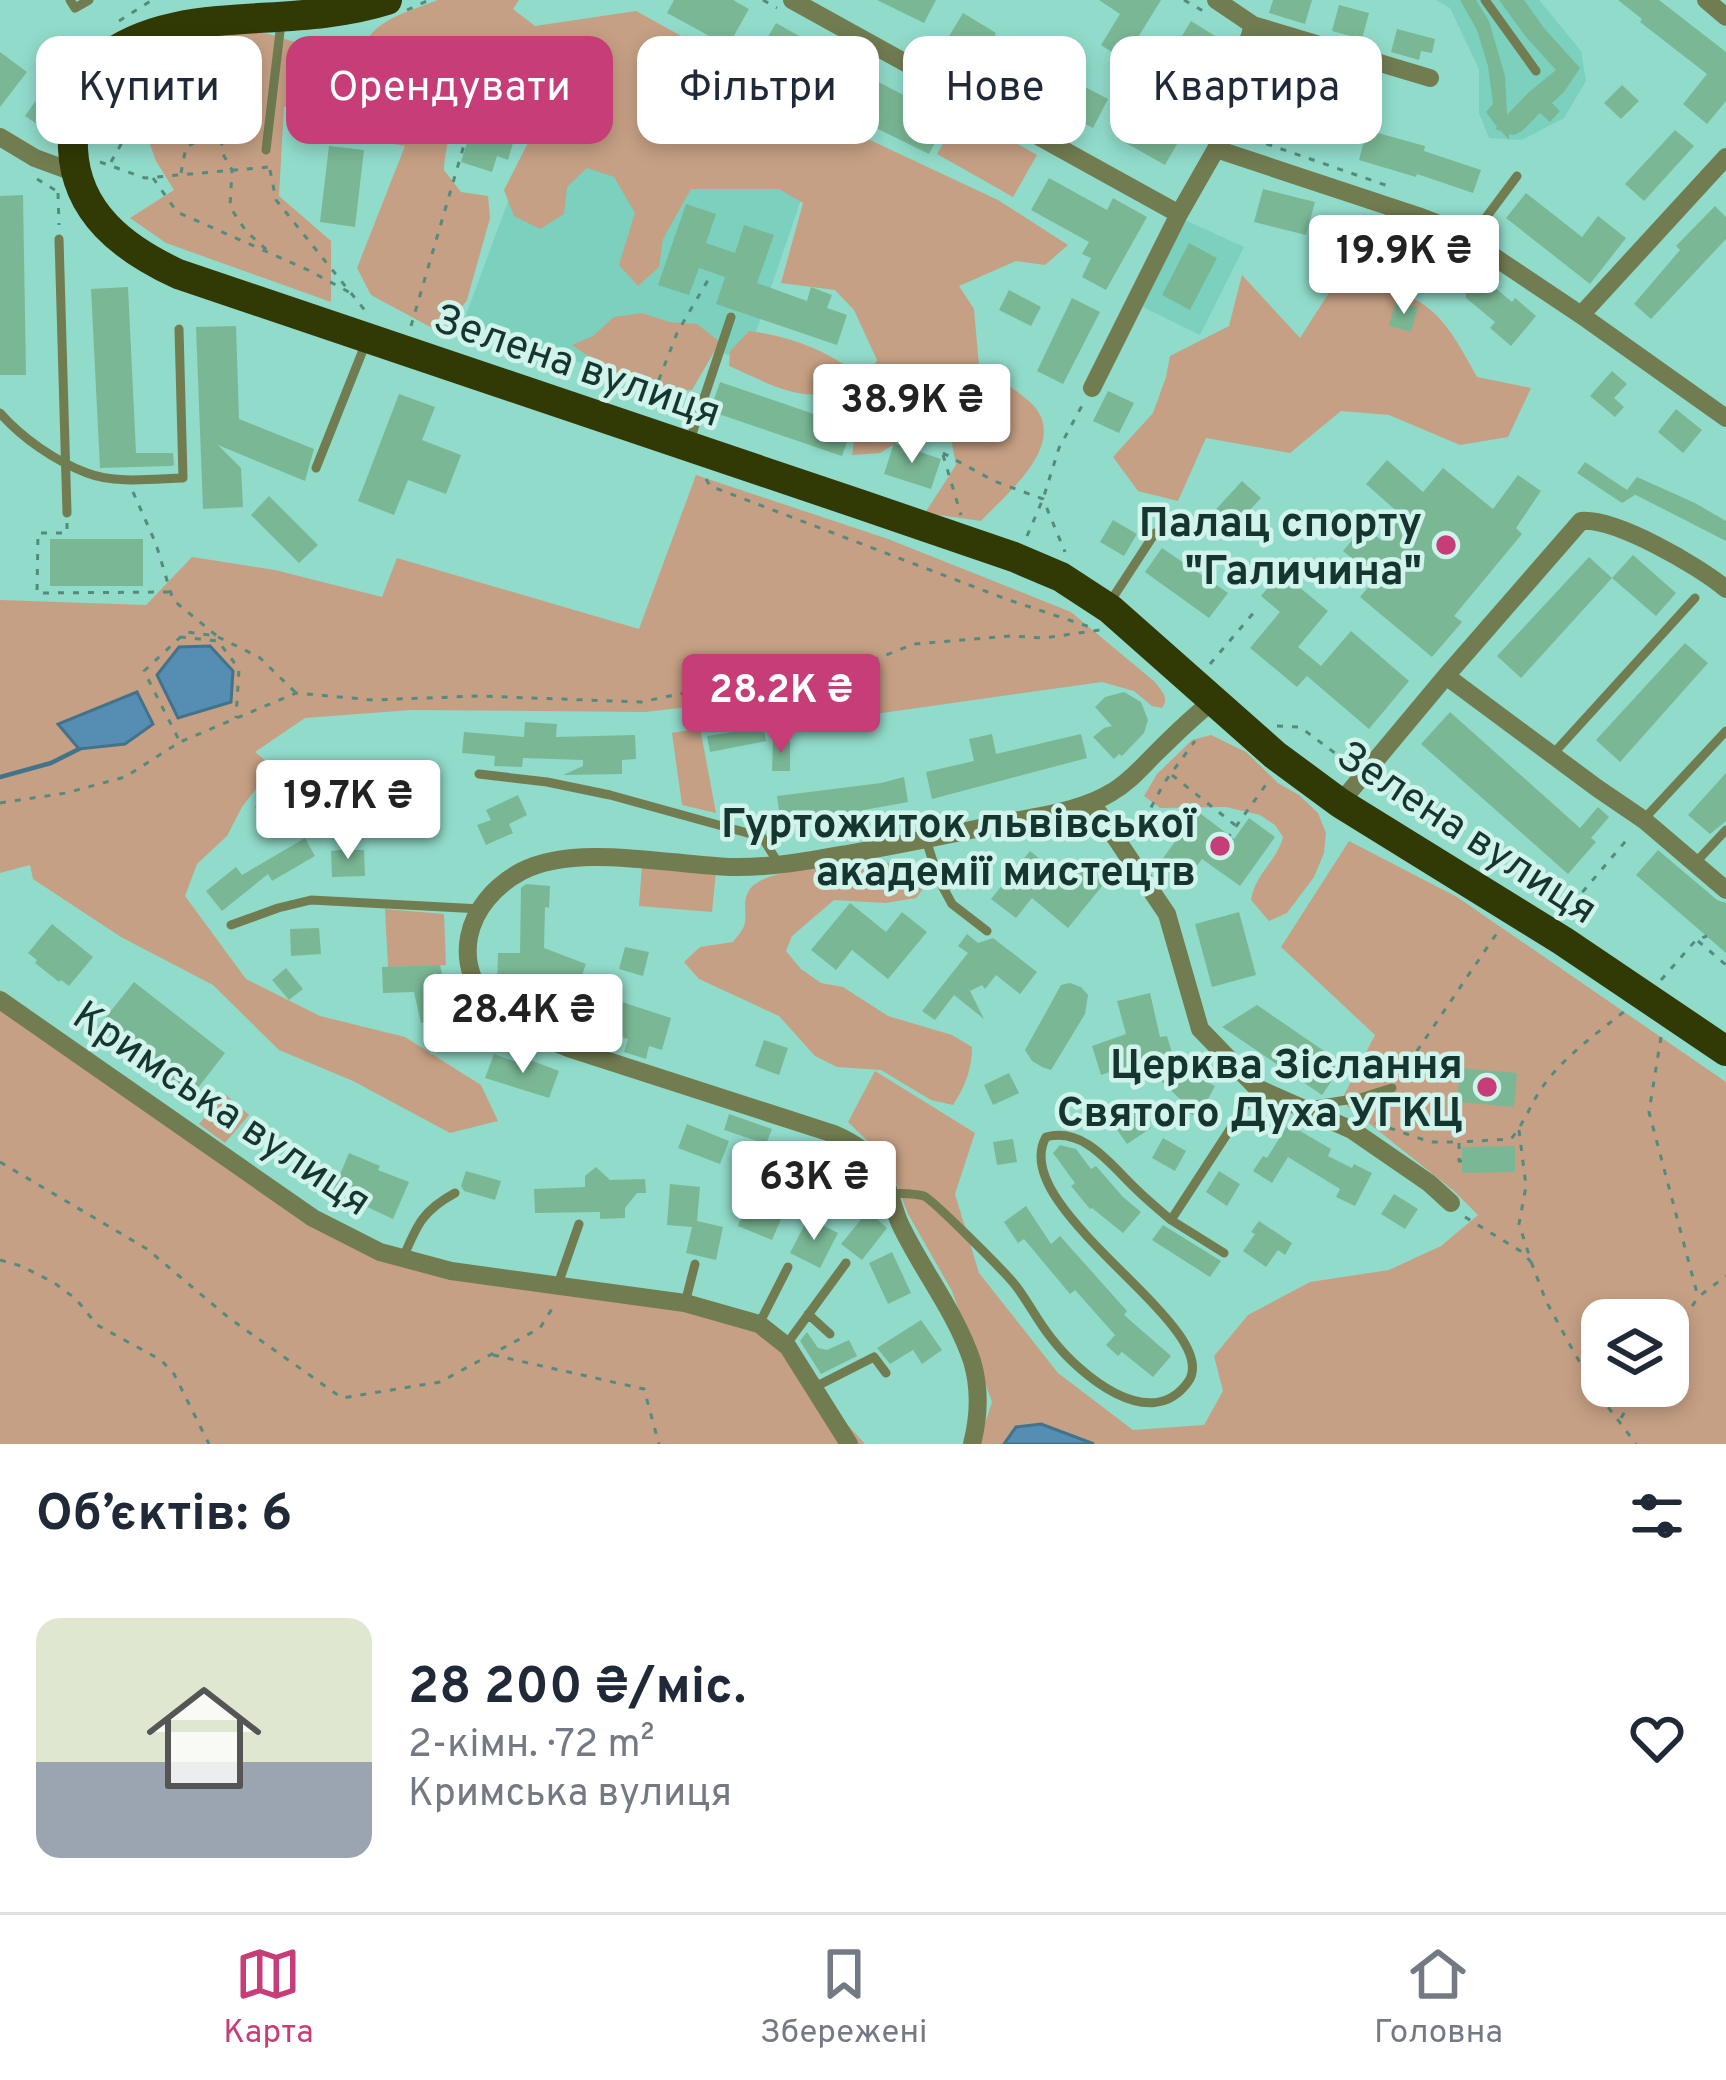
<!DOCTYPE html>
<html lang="uk">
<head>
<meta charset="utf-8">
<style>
  :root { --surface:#fff; --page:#f6f6f7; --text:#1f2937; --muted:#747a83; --line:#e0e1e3; --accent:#c73d77 }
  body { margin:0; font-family:Overpass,sans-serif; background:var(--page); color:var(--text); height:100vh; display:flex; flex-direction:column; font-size:45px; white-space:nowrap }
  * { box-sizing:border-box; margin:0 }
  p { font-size:39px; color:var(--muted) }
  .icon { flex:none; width:66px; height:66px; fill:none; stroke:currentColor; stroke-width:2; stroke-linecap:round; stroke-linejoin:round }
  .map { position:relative; height:1444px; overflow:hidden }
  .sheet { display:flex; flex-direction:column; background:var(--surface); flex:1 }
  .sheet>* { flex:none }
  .hud { position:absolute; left:36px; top:36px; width:1656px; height:108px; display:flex; gap:24px }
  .buttons { position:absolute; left:1581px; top:1299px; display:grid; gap:24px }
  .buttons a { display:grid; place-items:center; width:108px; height:108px; border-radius:24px; background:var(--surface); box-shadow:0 6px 18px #0003; font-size:60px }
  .price { position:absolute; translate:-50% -102px; padding:0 27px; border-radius:12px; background:#fff; color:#222; font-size:39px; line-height:78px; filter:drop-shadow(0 3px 6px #0008) }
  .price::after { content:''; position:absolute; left:50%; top:72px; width:36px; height:27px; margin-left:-18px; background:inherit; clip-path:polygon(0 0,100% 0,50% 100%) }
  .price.current { background:var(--accent); color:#fff }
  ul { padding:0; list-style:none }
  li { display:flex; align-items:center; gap:36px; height:300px; padding:0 36px }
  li+li { border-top:3px solid var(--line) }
  li span { display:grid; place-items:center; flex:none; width:336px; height:240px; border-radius:24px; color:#555 }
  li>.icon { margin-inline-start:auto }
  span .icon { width:144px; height:144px; fill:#fffc; stroke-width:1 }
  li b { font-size:51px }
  h2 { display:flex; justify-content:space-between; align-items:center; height:144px; padding:0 36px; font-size:51px }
  .tag { padding:0 42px; border-radius:24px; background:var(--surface); box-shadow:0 6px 18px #0003; font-size:42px; line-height:108px }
  .tag.current { background:var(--accent); color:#fff }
  .tabs { display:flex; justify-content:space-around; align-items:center; height:168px; border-top:3px solid var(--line); background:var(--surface); font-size:33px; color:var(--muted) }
  .tabs a { display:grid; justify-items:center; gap:6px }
  .tabs .current { color:var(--accent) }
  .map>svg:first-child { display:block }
  .built { fill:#7bd0be }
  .green { fill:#c6a084; fill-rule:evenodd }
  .water { fill:#568eb3; stroke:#43738b; stroke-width:3 }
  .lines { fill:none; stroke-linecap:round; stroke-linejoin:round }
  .stream { stroke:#43738b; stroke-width:4.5 }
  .building { fill:#7ab895 }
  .path { stroke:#558a7f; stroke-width:3; stroke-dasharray:6 9; stroke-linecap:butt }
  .service { stroke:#727c51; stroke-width:9 }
  .minor { stroke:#727c51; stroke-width:18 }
  .primary { stroke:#313905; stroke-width:30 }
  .poi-dot { fill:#c73d77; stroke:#d0f3eb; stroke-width:4.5 }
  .labels { text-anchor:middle; stroke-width:9; stroke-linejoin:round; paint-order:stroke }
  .street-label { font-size:42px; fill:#16352f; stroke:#d0f3eb }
  .poi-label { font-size:42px; font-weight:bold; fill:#16352f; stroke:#d0f3eb; text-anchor:end }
</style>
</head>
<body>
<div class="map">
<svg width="1726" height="1444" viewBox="0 0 1726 1444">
  <rect width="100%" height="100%" fill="#91dbca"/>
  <path class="built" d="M1436 0H1539L1581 51 1586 81 1564 118 1522 140 1489 138 1479 113V69L1450 8Z
    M605 101 810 173 746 361 684 340 664 391 463 323 519 172Z
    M1185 220 1244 247 1200 335 1143 307Z"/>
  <path class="green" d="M438 0H519L513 9 535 26 636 11 872 141 998 200 1068 245 1045 265 1016 261 959 286 974 309 979 366C996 378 1018 390 1033 405 1069 444 1006 494 981 521L925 513 956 465 951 438 928 423 880 453 852 455 856 427 843 402 865 385 877 360 854 310 835 290 781 283 803 203 779 189H691L663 239 659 267 638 286 619 265 635 213 614 177 587 168 567 187 564 214 540 229 514 216 504 190 530 139 535 111C527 107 516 99 507 97 458 89 447 132 444 170L461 192 488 196 490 218 467 300 450 323 434 329 371 295 357 268 405 146 350 136 332 113 336 106 284 107 279 196 331 241V302L166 243 130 218 174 190 156 161 140 117 98 111 109 77 135 48 225 27 269 34 301 44 355 45 356 64C369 19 398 16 438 0Z
    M961 112 1037 155 1013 197 937 154Z
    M1341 274C1369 284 1410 291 1432 311 1452 329 1464 354 1477 377L1531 388 1508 437 1460 445 1389 415 1341 411 1290 453 1206 438 1178 501 1138 491 1113 457 1153 413 1166 377 1170 356 1229 326 1242 275 1300 338Z
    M642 313 669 322 697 324 720 342 692 390 664 391 655 388 604 367 572 345 593 336 614 317Z
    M749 331C788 336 824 349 855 372 849 378 840 388 833 391 800 404 758 378 729 366L730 351Z
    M696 475 888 539 1071 612 1155 682C1161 691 1170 697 1162 708L1152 706 1134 691 1102 682 804 724 796 695 645 712 411 710 305 718 255 752 273 767 242 807 227 836 197 864 185 896 246 979 320 1016 405 1037 481 1085 498 1121 450 1133 353 1081 279 1050 213 985 121 937 33 879 30 865 0 873V600L146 605 192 557 275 570 382 597 397 558 639 629Z
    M700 728 716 813 682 805 672 733Z
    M1211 735 1246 752 1278 783 1299 795 1318 813 1326 833 1324 853 1314 877 1287 913 1269 921 1251 900C1255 874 1277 861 1283 837L1275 825 1260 815 1226 807 1160 808 1144 796 1157 774 1188 744 1192 740Z
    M1349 841 1457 897 1726 1082V1444H978L992 1402 952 1291 908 1214 888 1161 848 1122 875 1071 975 1133 955 1194 979 1273 1058 1373 1133 1430 1204 1425 1223 1391 1214 1356 1248 1315 1310 1282 1389 1270 1441 1246 1478 1215 1454 1191 1341 1101 1375 1035 1281 947ZM1602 1320H1668V1386H1602Z
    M880 863H904L919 876 923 889 916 898 885 903 834 900 792 936 786 951 801 969 821 983 843 987 888 1016 952 1035 972 1047C972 1069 965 1087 953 1105L931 1100 881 1070 837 1067 815 1056 779 1016 699 979 684 962 700 947 733 942C735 939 743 930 744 926 748 913 741 902 750 889 769 865 849 868 880 863Z
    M642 865 716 872 712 912 639 906Z
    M385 909 444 914 446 965 388 967Z
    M0 990 312 1212 383 1249 454 1266 745 1314 785 1333 845 1422 865 1444H0Z
    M225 1094 249 1115 225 1143 199 1124Z"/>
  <path class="water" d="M210 646 233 671 231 702 178 718 157 675 179 647Z
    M137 692 153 724 125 744 79 749 58 724Z
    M1041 1424 1094 1444H1004L1016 1427Z"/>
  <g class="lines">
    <path class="stream" d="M0 777 51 763 79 749"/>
  </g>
  <path class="building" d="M674 0H733L749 9 728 46 667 13Z
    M877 0H936L924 23Z
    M1099 0H1161L1124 60 1101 45 1120 14Z
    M1273 0H1312L1305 24 1269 13Z
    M1460 0H1476L1489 21 1505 76 1507 115 1528 93 1556 70 1526 37 1499 0H1524L1544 28 1580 68 1564 92 1552 103 1560 111 1550 122 1540 113 1522 131 1514 135 1509 134V140L1501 131 1495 129 1497 127 1486 112 1493 104 1488 66 1477 30Z
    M1618 0H1659L1726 52V101L1707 124 1683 104 1707 74 1640 22 1642 19Z
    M1339 5 1369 13 1362 39 1332 31Z
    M963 13 996 33 994 37 1040 63 1024 90 991 71 995 65 948 38Z
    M1191 21 1215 36 1203 56 1179 41Z
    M776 23 826 51 824 54 948 118 929 154 817 99 821 92 757 56Z
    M1397 29 1435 39 1432 53 1421 51 1419 60 1391 52Z
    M1271 44 1300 53 1294 75 1264 67Z
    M0 52 27 72 0 107Z
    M1192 68 1215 79 1206 101 1182 90Z
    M1068 78 1108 99 1093 128 1052 107Z
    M1622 85 1639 101 1621 119 1604 103Z
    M42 92 58 103 41 127 25 116Z
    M1251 98 1302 111 1293 143 1243 130Z
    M478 108 512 118 507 134 515 136 508 160 497 156 492 172 461 162Z
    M1133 109 1181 137 1165 165 1117 138Z
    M1367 130 1425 146 1424 151 1481 170 1473 193 1417 174 1416 177 1359 160Z
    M1675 130 1694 146 1644 201 1625 184Z
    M329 146 364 150 355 227 320 222Z
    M1049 178 1107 210 1113 198 1147 217 1106 290 1082 277 1091 258 1082 254 1089 242 1031 210Z
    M1263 189 1315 202 1306 235 1254 222Z
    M1526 193 1582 237 1598 216 1626 238 1590 284 1506 218Z
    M23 195 26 375H0V196Z
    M686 204 716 214 706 243 735 253 744 225 774 235 757 283 807 301 811 287 832 295 827 308 847 315 837 345 716 304 725 277 699 268 689 295 658 285Z
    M1715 206 1726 217V239L1651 319 1634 304 1680 250 1676 246Z
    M1345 219 1367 224 1361 248 1340 243Z
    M1391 235 1422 241 1459 254 1451 280 1416 268 1385 263Z
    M1189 243 1217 258 1190 310 1162 295Z
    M1480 275 1512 302 1515 298 1536 316 1511 346 1490 328 1495 322 1466 298V293Z
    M128 287 136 453H173L174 465 171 466 100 468 91 289Z
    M1009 290 1041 307 1031 326 999 310Z
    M1072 298 1100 312 1063 384 1037 371Z
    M1396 301 1418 307 1411 332 1389 326Z
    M236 326 239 419 314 449 305 481 218 445 241 468 243 507 203 509 196 327Z
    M1612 371 1627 384 1614 398 1624 407 1615 417 1590 396Z
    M720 382 852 427 842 456 710 411Z
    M1108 391 1134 403 1119 433 1093 421Z
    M399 394 435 407 422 440 461 455 446 494 408 480 394 515 358 501Z
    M1676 409 1702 430 1683 453 1658 432Z
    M894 443 941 459 931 489 884 474Z
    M1387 460 1423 492 1443 468 1493 509 1518 475 1541 491 1516 528 1522 534 1454 616 1462 622 1432 657 1360 597 1376 578 1343 551 1364 526 1382 541 1402 516 1366 484Z
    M1585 462 1627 490 1637 477 1695 503 1726 521V541L1632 493 1635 495 1622 503 1577 473Z
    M1242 481 1261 498 1226 536 1207 519Z
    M269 496 318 545 299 563 251 515Z
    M1113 520 1137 534 1124 556 1100 542Z
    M50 539H143V586H50Z
    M1162 548 1228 593 1209 618 1145 572Z
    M1633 555 1676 593 1656 616 1612 578Z
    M1589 557 1612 578 1521 678 1497 656Z
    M1281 572 1328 611 1298 647 1321 666 1351 631 1409 681 1369 729 1307 676 1297 687 1250 648 1280 612 1261 596Z
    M1685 643 1708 663 1620 762 1596 740Z
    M1124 692 1141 702 1148 720 1144 733 1122 756 1119 754 1114 759 1093 737 1104 728 1112 726 1095 707 1105 697Z
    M760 710 766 741 710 752 707 736 745 730 742 713Z
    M1450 712 1580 828 1598 807 1609 817 1591 838 1596 842 1568 874 1421 744Z
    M525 722 557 724 556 737 635 735 636 759 622 760V774L563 775 583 766V760L523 758 522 767 494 766 495 756 462 753 464 732 524 737Z
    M992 734 996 754 1081 734 1087 758 932 799 926 772 974 761 969 739Z
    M773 740 790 741V771H772Z
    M1726 773V821L1710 834 1688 815Z
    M904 777 908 802 781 825 777 796 881 783Z
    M297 785 305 800 264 823 255 807Z
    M518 795 527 815 509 824 513 833 486 845 477 825 491 820 486 810Z
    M407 810 412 833 393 837 388 815Z
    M1197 811 1234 839 1249 818 1275 837 1240 886 1202 859 1187 879 1161 861Z
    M305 838 315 856 272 881 268 874 222 911 206 891 236 867 242 875Z
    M341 845H354V850H364L365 876 332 877 331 851 341 850Z
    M1658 850 1717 900 1726 903V953L1636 875Z
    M1030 851 1066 880 1082 860 1107 880 1068 928 1032 898 1016 918 991 899Z
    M526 884 550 886 549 908 545 907 544 948 586 964 582 975 590 978 585 990 671 1018 662 1050 649 1046 646 1059 624 1052 628 1039 593 1029 597 1015 524 986V998H505V989H497L498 953H520L521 888Z
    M850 903 886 932 902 912 927 932 888 979 852 950 836 970 811 950Z
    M1239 912 1256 975 1212 987 1195 924Z
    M52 924 93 957 69 986 61 980 59 982 35 963 37 960 28 953Z
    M319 928 321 954 291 956 290 929Z
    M967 934 978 943 993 938 1037 972 1020 994 996 975 985 989 982 985 970 991 984 1019 954 995 935 1020 922 1011 968 953 958 946Z
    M625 947 649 952 643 976 619 969Z
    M440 965 452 1016 421 1023 414 992 383 993 382 967Z
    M286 968 303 989 289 1000 272 980Z
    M134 982 225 1053 190 1098 98 1027Z
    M1070 983 1081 987 1088 995 1085 1014 1051 1070 1042 1067 1032 1061 1025 1050 1061 985Z
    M1150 993 1160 1037 1167 1036 1173 1056 1190 1073 1215 1086 1198 1118 1180 1108 1183 1102 1151 1071 1149 1073 1142 1061 1101 1075 1092 1046 1126 1034 1117 1001Z
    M1257 1005 1343 1064 1322 1095 1222 1027Z
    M764 1040 788 1048 779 1075 755 1066Z
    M494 1054 528 1066 530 1060 559 1071 549 1098 485 1078Z
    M1460 1068 1517 1073 1514 1107 1457 1102Z
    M1009 1073 1019 1093 993 1105 984 1085Z
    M1137 1108 1151 1128 1127 1144 1113 1124Z
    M729 1114 772 1129 766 1144 724 1130Z
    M687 1124 729 1141 720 1164 678 1148Z
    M1288 1124 1331 1149 1328 1156 1352 1168 1354 1164 1372 1173 1355 1206 1336 1197 1340 1189 1288 1157 1272 1183 1253 1171 1263 1156 1267 1158Z
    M1163 1138 1186 1151 1175 1171 1152 1158Z
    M1013 1139 1017 1162 997 1165 993 1142Z
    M1060 1145 1076 1149 1091 1169 1096 1166 1123 1197 1141 1212 1123 1233 1092 1208 1090 1209 1071 1186 1075 1183 1053 1153Z
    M1515 1146V1172L1462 1173V1147Z
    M349 1153 380 1166 378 1170 409 1182 393 1219 333 1191Z
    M596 1167 610 1180 645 1179 646 1193H637L625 1208V1218L600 1219V1212L535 1213 534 1189 585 1187V1176Z
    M466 1171 501 1181 495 1200 464 1191 461 1186Z
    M1219 1171 1240 1184 1227 1206 1206 1192Z
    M670 1184 700 1187 697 1221 723 1227 716 1260 686 1253 692 1227 667 1225Z
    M1394 1194 1418 1209 1405 1229 1381 1214Z
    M749 1198 784 1212 772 1240 738 1226Z
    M1026 1206 1051 1244 1060 1236 1127 1311 1124 1315 1171 1356 1153 1377 1122 1352 1118 1356 1106 1345 1115 1335 1075 1290 1070 1294 1024 1239 1018 1243 1004 1222Z
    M868 1211 887 1228 862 1260 841 1244Z
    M808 1218 838 1233 820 1268 790 1253Z
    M1259 1221 1292 1243 1285 1255 1278 1250 1266 1267 1243 1251 1255 1234 1251 1232Z
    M1163 1225 1221 1261 1210 1277 1152 1240Z
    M892 1252 911 1293 888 1304 869 1263Z
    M921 1320 942 1350 922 1364 913 1350 890 1364 877 1348Z
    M807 1332 818 1348 827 1350 849 1340 857 1356 821 1374 800 1341Z"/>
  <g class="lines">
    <path class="path" d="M763 0 777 8
      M1184 0 1203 11
      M407 10 429 0
      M119 21 152 0
      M260 103 237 112 219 130 224 156 232 170 230 207 246 231 268 251
      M1238 134 1394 188
      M100 162 145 178 269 167
      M111 162 158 79 186 60 249 44
      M270 170 276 200 367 313
      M181 173 186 147 217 131
      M153 178 177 212 308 270 349 292
      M37 179 55 190
      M58 193 59 225
      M411 326 476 104 512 113
      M648 408 677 333 708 280
      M943 453 994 481 1043 499 1065 552
      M943 455 961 515
      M706 479 710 486 1006 599 1093 628
      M133 492 156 544 173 600 217 636 186 632 144 671 179 740
      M67 523V533H38L37 593 169 592
      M1027 536 1043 499 1059 448 1084 402
      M180 637 218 641 239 669 236 718
      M218 637 259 657 296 693
      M1210 664 1256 610
      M1277 726 1300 727 1351 765
      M1172 775 1235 825
      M1381 784 1469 834 1539 879 1532 892
      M0 803 66 793 125 777 180 742 296 693 373 700 478 696 641 702 741 681 863 664 914 644 1011 636 1044 638 1100 630
      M1137 834 1164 783 1195 741
      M1227 839 1270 779
      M1563 915 1630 836
      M1698 941 1726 965
      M1661 980 1696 940 1707 936
      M1661 1037 1649 1112 1698 1297
      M1400 1076 1499 930
      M1375 1123 1430 1142H1458
      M1519 1130 1526 1186 1519 1224 1532 1264 1546 1301 1570 1345 1596 1391 1636 1444
      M1462 1161H1459V1142L1511 1139C1524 1123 1530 1106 1541 1089 1563 1057 1596 1034 1626 1010
      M0 1162 147 1249 229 1318 342 1398 440 1382 540 1328 555 1304
      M1465 1217 1522 1252 1531 1262
      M0 1260 21 1266 53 1282 76 1299 97 1325 161 1360 174 1374 209 1444
      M1668 1344 1698 1297 1726 1276
      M493 1355 644 1389 659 1444
      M1621 1418 1641 1386"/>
    <path class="service" d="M70 0 75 8 89 0
      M1485 0 1536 71
      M266 150 281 23
      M59 239 67 513
      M1470 239 1517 176
      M0 413C22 438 55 461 87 473 115 484 153 479 183 478L179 329
      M689 443 731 317
      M316 468 365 345
      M1110 602 1155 533
      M1553 754 1695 598
      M479 774 547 782 610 795 762 837 780 866
      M1644 819 1726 731
      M926 840 939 880 952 904 987 931
      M1696 862 1726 830
      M231 925 278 908 311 900 481 909
      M1308 1106 1360 1098 1392 1088
      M888 1193C899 1194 914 1193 924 1196 933 1200 1007 1274 1016 1286 1029 1303 1038 1322 1052 1339 1079 1374 1150 1435 1188 1382 1227 1328 1005 1209 1046 1137 1084 1127 1110 1164 1134 1187 1146 1199 1158 1209 1171 1220L1257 1088
      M1171 1220 1224 1253
      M403 1258C417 1225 422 1211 455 1193
      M557 1287 579 1224
      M685 1303 695 1264
      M808 1314 830 1334
      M759 1324 788 1267
      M786 1345 846 1263
      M813 1388 874 1357 886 1373"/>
    <path class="minor" d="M792 0 1179 214
      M1216 0 1253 25 1430 78
      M1706 0 1726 17
      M0 137 35 158 76 173
      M1216 149 1418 216 1454 230 1581 315 1726 418
      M1581 315 1726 157
      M1092 388 1179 214 1216 149 1253 25
      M1446 676 1597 788 1644 820 1726 890
      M1092 803 1167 914 1200 1029 1257 1088 1352 1130 1429 1183 1451 1203
      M1340 803 1446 676 1581 521C1616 518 1699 566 1726 589
      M0 1000 313 1218 380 1252 451 1271 685 1303 759 1324 788 1347 849 1444
      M972 1444C979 1417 980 1388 972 1361 956 1313 924 1273 902 1228 892 1209 890 1185 878 1167 868 1151 850 1141 834 1134L571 1049C547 1039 518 1030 498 1013 447 967 464 902 522 871 576 843 671 865 730 867 770 868 808 861 847 854 898 845 948 835 999 824 1036 816 1080 812 1112 792 1128 783 1140 769 1153 756 1172 737 1192 717 1213 701"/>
    <path class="primary" d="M387 0C286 32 174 0 99 62 82 86 72 119 73 149 76 213 124 249 178 274L862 505 1014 557 1061 577 1110 609 1275 755 1340 803 1563 941 1726 1051"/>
  </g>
  <g class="poi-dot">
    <circle cx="1446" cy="545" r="12"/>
    <circle cx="1220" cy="846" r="12"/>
    <circle cx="1487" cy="1087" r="12"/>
  </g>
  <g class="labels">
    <g class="street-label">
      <text transform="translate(578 364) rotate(19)" y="15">Зелена вулиця</text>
      <text transform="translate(1468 831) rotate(33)" y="15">Зелена вулиця</text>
      <text transform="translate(223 1107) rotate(34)" y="15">Кримська вулиця</text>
    </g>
    <g class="poi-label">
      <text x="1422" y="536">Палац спорту<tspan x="1422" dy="48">"Галичина"</tspan></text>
      <text x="1196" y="837">Гуртожиток львівської<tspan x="1196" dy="48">академії мистецтв</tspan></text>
      <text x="1463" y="1078">Церква Зіслання<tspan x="1463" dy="48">Святого Духа УГКЦ</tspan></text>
    </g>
  </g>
</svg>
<div class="buttons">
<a><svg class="icon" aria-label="layers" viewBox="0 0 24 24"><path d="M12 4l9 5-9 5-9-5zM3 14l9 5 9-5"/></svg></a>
</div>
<b class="price" style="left:1404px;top:317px">19.9K ₴</b>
<b class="price" style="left:912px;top:466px">38.9K ₴</b>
<b class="price current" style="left:781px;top:756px">28.2K ₴</b>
<b class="price" style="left:348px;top:862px">19.7K ₴</b>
<b class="price" style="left:523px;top:1076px">28.4K ₴</b>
<b class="price" style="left:814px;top:1243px">63K ₴</b>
<div class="hud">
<a class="tag">Купити</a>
<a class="tag current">Орендувати</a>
<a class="tag">Фільтри</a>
<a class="tag">Нове</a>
<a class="tag">Квартира</a>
</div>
</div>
<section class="sheet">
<h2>Об’єктів: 6<svg class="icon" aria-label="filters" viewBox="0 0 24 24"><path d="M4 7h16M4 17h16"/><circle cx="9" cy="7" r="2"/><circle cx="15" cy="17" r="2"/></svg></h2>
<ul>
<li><span style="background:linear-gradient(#dfe7d0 60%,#9aa5b1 0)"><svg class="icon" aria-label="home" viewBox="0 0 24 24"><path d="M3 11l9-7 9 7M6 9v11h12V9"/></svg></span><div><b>28 200 ₴/міс.</b><p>2-кімн. · 72 m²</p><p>Кримська вулиця</p></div><svg class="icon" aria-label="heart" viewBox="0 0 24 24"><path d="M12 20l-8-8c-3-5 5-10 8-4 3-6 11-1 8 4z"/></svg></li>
</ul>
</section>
<nav class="tabs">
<a class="current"><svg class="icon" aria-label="map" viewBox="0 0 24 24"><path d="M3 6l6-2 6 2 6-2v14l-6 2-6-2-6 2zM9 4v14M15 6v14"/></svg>Карта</a>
<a><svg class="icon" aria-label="saved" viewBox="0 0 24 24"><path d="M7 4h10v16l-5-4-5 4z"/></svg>Збережені</a>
<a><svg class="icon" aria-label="home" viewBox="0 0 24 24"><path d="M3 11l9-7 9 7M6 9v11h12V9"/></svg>Головна</a>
</nav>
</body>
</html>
